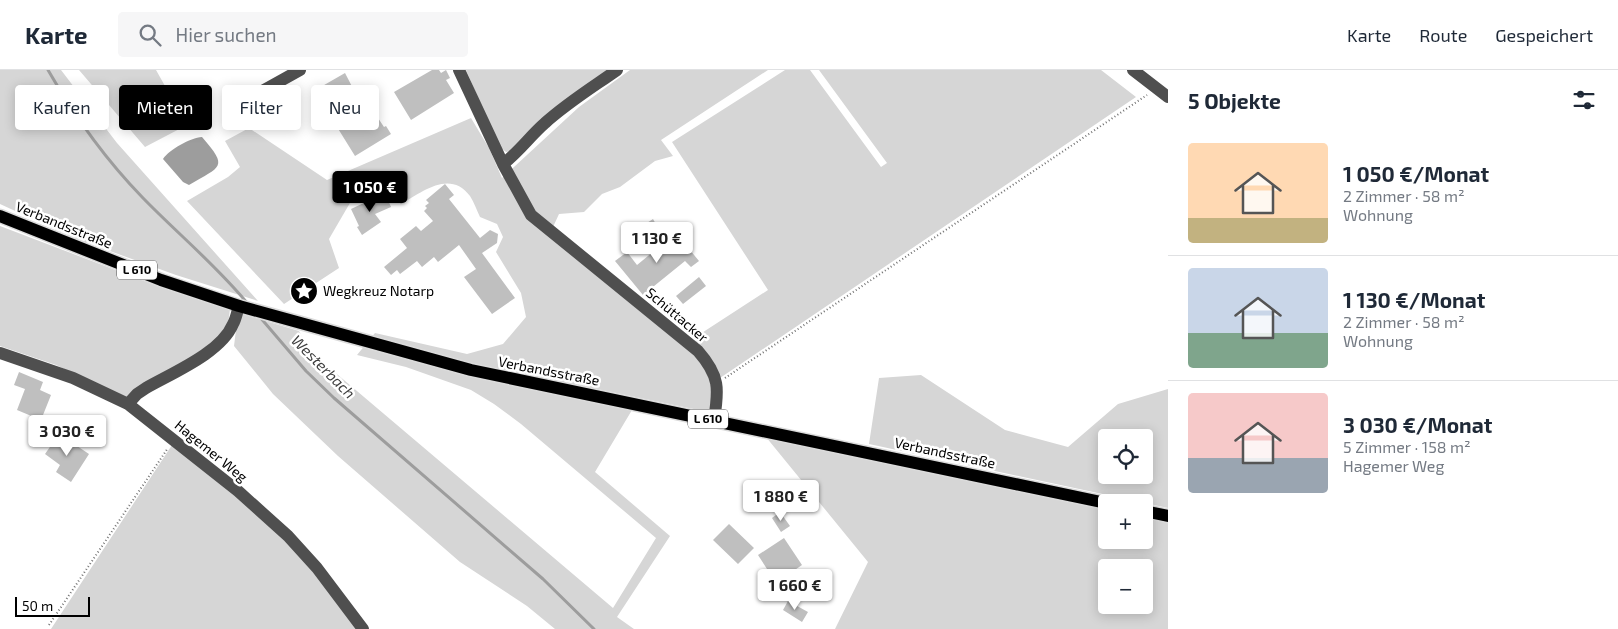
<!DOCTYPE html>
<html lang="de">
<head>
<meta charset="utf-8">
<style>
  :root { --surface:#fff; --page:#f6f6f7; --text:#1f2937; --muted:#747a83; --line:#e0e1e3; --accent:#000 }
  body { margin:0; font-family:"Exo 2",sans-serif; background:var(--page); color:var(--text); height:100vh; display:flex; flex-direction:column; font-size:19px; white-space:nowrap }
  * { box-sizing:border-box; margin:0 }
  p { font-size:16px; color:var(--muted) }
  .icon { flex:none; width:28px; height:28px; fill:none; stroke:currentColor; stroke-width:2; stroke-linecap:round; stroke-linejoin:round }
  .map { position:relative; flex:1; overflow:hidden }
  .details { display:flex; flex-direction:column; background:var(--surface); width:450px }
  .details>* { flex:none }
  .guide { position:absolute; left:15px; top:15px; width:475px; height:45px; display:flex; gap:10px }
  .fabs { position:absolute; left:1098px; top:359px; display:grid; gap:10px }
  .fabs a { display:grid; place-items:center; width:55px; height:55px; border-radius:5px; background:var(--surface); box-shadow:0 2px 12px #0003; font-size:25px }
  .scale { position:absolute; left:15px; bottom:12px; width:75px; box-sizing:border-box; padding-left:5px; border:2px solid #000; border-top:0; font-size:14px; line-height:18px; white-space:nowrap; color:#000; -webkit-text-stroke:4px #fff; paint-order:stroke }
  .price { position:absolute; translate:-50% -42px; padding:0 11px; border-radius:5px; background:#fff; color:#222; font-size:16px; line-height:32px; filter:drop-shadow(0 1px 2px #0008) }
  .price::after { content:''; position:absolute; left:50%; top:30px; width:15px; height:11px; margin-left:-8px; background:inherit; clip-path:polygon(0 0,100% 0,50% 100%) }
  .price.selected { background:var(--accent); color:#fff }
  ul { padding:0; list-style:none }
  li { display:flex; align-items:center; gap:15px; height:125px; padding:0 20px }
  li+li { border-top:1px solid var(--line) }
  li span { display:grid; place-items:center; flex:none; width:140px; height:100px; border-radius:5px; color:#555 }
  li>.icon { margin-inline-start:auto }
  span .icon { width:60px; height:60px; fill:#fffc; stroke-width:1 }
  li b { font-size:21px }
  h2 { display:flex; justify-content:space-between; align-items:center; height:60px; padding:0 20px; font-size:21px }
  .tag { padding:0 18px; border-radius:5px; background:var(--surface); box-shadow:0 2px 12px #0003; font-size:18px; line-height:45px }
  .tag.selected { background:var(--accent); color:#fff }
  header { display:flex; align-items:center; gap:30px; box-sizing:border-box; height:70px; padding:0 25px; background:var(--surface); border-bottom:1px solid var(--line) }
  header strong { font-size:24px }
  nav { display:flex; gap:28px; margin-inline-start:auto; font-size:18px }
  .search { width:350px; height:45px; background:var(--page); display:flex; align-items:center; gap:12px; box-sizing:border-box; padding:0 18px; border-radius:5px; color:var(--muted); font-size:19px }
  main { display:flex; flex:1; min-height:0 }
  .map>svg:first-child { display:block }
  .green { fill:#d6d6d6; fill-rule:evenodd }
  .water { fill:#9d9d9d }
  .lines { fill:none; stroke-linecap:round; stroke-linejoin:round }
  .stream { stroke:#9d9d9d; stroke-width:3 }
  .building { fill:#bfbfbf }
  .major-casing { stroke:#dbdbdb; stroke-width:15 }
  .path { stroke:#717171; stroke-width:2; stroke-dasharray:1 2.5; stroke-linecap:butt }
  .minor { stroke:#4f4f4f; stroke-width:12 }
  .major { stroke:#000; stroke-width:12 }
  .labels { text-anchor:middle; stroke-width:5; stroke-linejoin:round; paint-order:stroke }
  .shield { fill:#fff; stroke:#4c4c4c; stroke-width:1 }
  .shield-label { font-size:12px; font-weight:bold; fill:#000 }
  .street-label { font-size:14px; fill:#000; stroke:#fff }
  .poi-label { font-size:14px; fill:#000; stroke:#fff; text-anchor:start }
  .water-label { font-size:15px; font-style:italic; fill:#3e3e3e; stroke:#fff }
</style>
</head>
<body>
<header>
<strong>Karte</strong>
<div class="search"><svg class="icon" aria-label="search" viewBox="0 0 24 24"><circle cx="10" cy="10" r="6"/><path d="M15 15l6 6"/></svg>Hier suchen</div>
<nav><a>Karte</a><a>Route</a><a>Gespeichert</a></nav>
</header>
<main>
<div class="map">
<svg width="1168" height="559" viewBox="0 0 1168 559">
  <rect width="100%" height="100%" fill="#fff"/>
  <path class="green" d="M0 0H61L117 73 258 231 176 205 74 168 0 134Z
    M79 0H156L187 55 145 77Z
    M466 0H607L511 81 506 82 499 76Z
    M630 0H768L661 70 673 86 655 91 620 117 602 124 584 142 559 144 553 157 698 281 712 308 713 343 500 299 498 311 632 340 595 402 670 466 617 547 634 559H555L527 536 460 492 338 386 273 324 234 276 236 260 242 244 299 261 305 272V277L613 538 656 468 521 354 494 334 471 320 406 297 357 285 375 263 467 284 503 274 526 247 521 223 496 182 503 167 497 154 480 147C477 141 474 132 470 126 450 99 422 122 401 134L377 113 354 126 329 169 339 198 284 234 187 131 228 107 240 97 225 71 249 58 327 110 471 48 489 78 502 108 579 37Z
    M785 0H810L881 97 887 93 819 0H1101L1136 27 720 308 694 268 768 220 672 72Z
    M0 156 147 212 230 239 228 255 218 269 128 329 56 295 0 276Z
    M921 305 1005 360 1068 377 1118 334 1168 319V438L869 374 879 308ZM1106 368H1144V405H1106Z
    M766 367 1106 439V470H1144V447L1168 453V559H835L868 492ZM1106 498H1144V535H1106Z
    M172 375 238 424 286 469 360 559H51Z"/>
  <path class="water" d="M202 67C229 98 221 96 189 115L183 112 163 89C170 79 190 68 202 67Z"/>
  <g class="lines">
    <path class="stream" d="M48 0C75 47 106 90 143 128 178 164 216 195 248 234
      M259 246 306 301 334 328 543 509 594 559"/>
  </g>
  <path class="building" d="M432 0H439L441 3 446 0 450 8 446 10 454 23 411 50 394 22Z
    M345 3 359 30 364 27 384 57 386 56 391 64 355 86 324 36 321 38 312 22Z
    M272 25 275 30 278 28 291 51 279 58 266 35 263 36 260 31Z
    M445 114 454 125 449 129 480 168 490 160 498 164 497 173 482 183 515 228 492 244 464 207 476 199 459 175 438 192 434 187 422 197 417 191 400 204 397 200 391 205 384 197 407 178 400 169 416 156 421 161 433 151 424 141 427 138 425 136 429 133 426 130Z
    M385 123 391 137 375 144 381 152 362 165 357 157 359 156 351 139Z
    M653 149 657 156 632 173 627 166Z
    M676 163 699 191 691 197 685 191 643 225 615 191 627 182 637 195Z
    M699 207 706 216 683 234 676 226Z
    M19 302 43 312 40 320 51 325 41 350 17 340 25 319 14 315Z
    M59 364 89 384 71 412 56 402 60 395 45 384Z
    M780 442 790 456 781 462 772 448Z
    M729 454 754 478 738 494 713 470Z
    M784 468 802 495 776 513 758 485Z
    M788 531 808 542 802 552 783 540Z"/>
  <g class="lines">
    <g class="major-casing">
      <path id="major" d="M0 146 161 210 239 236 471 300 1106 433
        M1144 441 1168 446"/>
    </g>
    <path class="path" d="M725 308 1147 25
      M49 555 168 378"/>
    <path class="minor" d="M459 0 503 94 531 145 698 281C720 306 719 319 714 350
      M1133 0 1168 27
      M241 33 300 0
      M503 94C519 82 530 66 545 53 567 33 593 17 617 0
      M0 283 73 308 128 334 238 421 288 466 317 498 363 559
      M128 334 137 324 146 318C172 303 221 283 233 254 236 249 237 242 239 236"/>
    <use href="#major" class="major"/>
  </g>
  <defs>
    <g id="sight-disc" transform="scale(1.4375)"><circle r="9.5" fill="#000" stroke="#fff"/><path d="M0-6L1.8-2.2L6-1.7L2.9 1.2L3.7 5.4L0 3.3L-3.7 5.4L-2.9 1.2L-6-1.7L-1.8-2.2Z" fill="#fff"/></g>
  </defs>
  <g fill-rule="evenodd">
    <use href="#sight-disc" x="304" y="221"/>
  </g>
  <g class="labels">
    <g class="shield">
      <rect x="117" y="190.5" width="40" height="19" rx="4"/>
      <rect x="688" y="339.5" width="40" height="19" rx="4"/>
    </g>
    <g class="shield-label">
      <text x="137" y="204">L 610</text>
      <text x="708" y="353">L 610</text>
    </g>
    <g class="street-label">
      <text transform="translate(64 155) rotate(22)" y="5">Verbandsstraße</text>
      <text transform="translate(677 245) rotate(40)" y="5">Schüttacker</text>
      <text transform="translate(549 301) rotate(11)" y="5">Verbandsstraße</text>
      <text transform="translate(211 381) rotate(39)" y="5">Hagemer Weg</text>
      <text transform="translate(945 383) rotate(12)" y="5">Verbandsstraße</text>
    </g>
    <g class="poi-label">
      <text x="323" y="226">Wegkreuz Notarp</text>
    </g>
    <g class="water-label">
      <text transform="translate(323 297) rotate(45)" y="5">Westerbach</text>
    </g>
  </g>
</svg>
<div class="fabs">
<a><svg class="icon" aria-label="locate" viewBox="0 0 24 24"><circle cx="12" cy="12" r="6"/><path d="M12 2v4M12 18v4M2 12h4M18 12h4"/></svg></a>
<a>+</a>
<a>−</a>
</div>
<div class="scale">50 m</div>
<b class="price selected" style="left:370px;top:143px">1 050 €</b>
<b class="price" style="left:657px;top:194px">1 130 €</b>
<b class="price" style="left:67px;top:387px">3 030 €</b>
<b class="price" style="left:781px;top:452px">1 880 €</b>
<b class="price" style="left:795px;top:541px">1 660 €</b>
<div class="guide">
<a class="tag">Kaufen</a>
<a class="tag selected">Mieten</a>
<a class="tag">Filter</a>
<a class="tag">Neu</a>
</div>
</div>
<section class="details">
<h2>5 Objekte<svg class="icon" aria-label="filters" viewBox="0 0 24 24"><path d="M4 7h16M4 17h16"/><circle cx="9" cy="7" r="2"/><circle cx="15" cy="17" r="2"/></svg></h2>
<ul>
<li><span style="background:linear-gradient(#ffd9b3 75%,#c2b280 0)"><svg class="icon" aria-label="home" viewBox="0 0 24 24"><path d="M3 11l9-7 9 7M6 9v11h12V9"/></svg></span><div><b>1 050 €/Monat</b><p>2 Zimmer · 58 m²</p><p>Wohnung</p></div></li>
<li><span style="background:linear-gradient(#c9d6e8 65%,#7fa58c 0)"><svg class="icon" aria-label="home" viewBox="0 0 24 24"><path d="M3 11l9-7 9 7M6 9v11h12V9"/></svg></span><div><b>1 130 €/Monat</b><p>2 Zimmer · 58 m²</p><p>Wohnung</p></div></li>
<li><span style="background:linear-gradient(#f6c9c9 65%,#9aa5b1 0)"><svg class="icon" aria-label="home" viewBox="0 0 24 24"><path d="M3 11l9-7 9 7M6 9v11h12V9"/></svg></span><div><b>3 030 €/Monat</b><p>5 Zimmer · 158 m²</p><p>Hagemer Weg</p></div></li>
</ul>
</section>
</main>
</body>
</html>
